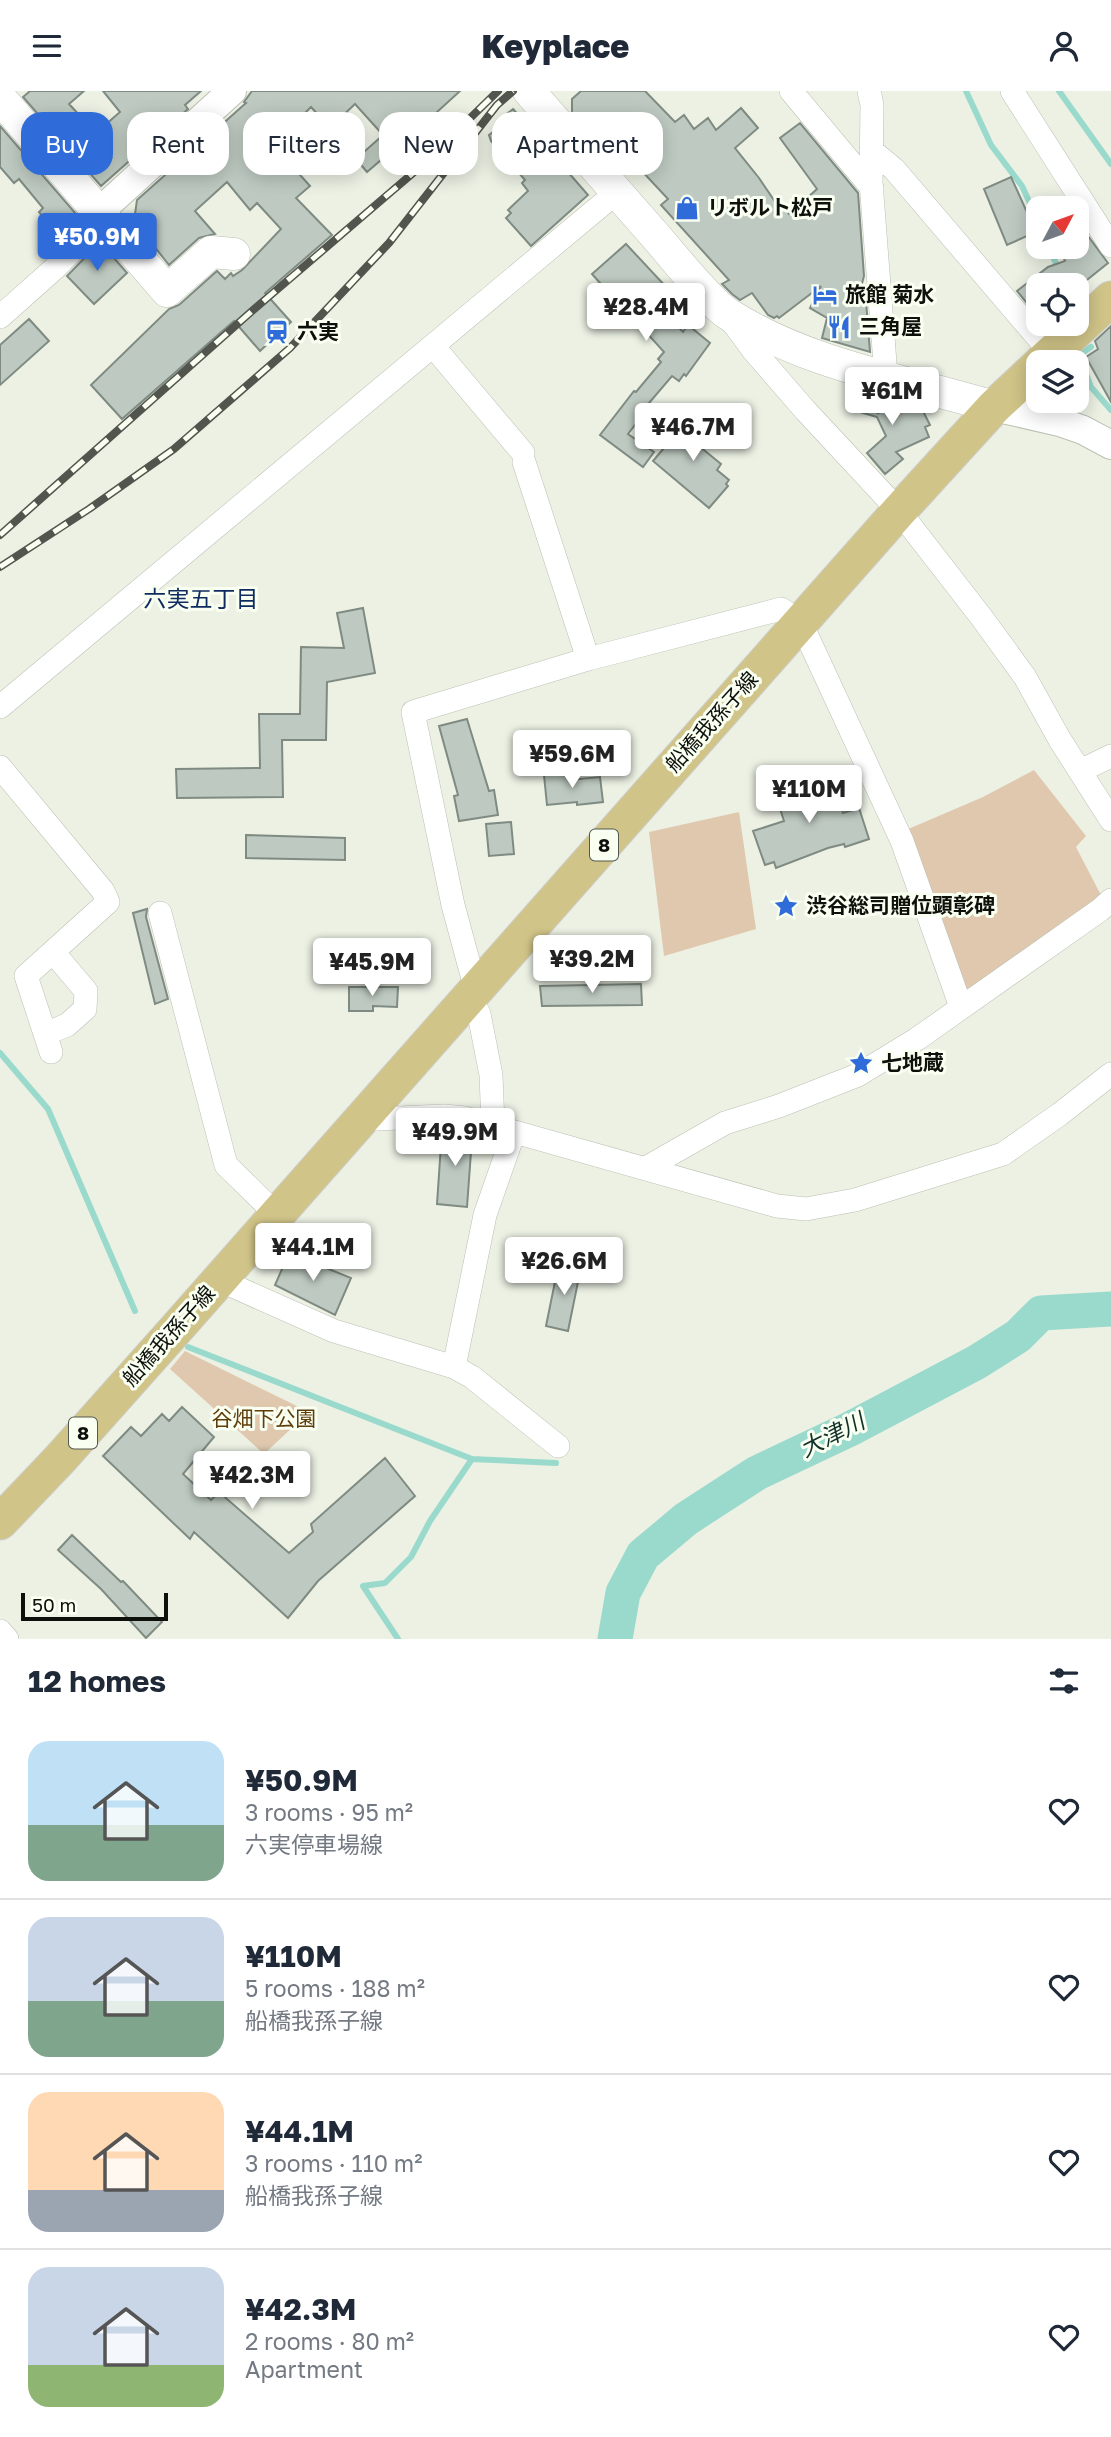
<!DOCTYPE html>
<html lang="en">
<head>
<meta charset="utf-8">
<style>
  :root { --surface:#fff; --page:#f6f6f7; --text:#1f2937; --muted:#747a83; --line:#e0e1e3; --accent:#2f6bd9 }
  body { margin:0; font-family:"Golos Text","Noto Sans JP",sans-serif; background:var(--page); color:var(--text); height:100vh; display:flex; flex-direction:column; font-size:26px; white-space:nowrap }
  * { box-sizing:border-box; margin:0 }
  p { font-size:23px; color:var(--muted) }
  .icon { flex:none; width:38px; height:38px; fill:none; stroke:currentColor; stroke-width:2; stroke-linecap:round; stroke-linejoin:round }
  .map { position:relative; height:1548px; overflow:hidden }
  .panel { display:flex; flex-direction:column; background:var(--surface); flex:1 }
  .panel>* { flex:none }
  .hud { position:absolute; left:21px; top:21px; width:700px; height:63px; display:flex; gap:14px }
  .needle { width:46px; rotate:49deg }
  .controls { position:absolute; left:1026px; top:105px; display:grid; gap:14px }
  .controls a { display:grid; place-items:center; width:63px; height:63px; border-radius:14px; background:var(--surface); box-shadow:0 4px 18px #0003; font-size:35px }
  .scale { position:absolute; left:21px; bottom:18px; width:147px; box-sizing:border-box; padding-left:7px; border:4px solid #0e100b; border-top:0; font-size:19px; line-height:24px; white-space:nowrap; color:#0e100b; -webkit-text-stroke:5px #f9fff1; paint-order:stroke }
  .price { position:absolute; translate:-50% -60px; padding:0 16px; border-radius:7px; background:#fff; color:#222; font-size:23px; line-height:46px; filter:drop-shadow(0 2px 4px #0008) }
  .price::after { content:''; position:absolute; left:50%; top:42px; width:21px; height:16px; margin-left:-10px; background:inherit; clip-path:polygon(0 0,100% 0,50% 100%) }
  .price.on { background:var(--accent); color:#fff }
  ul { padding:0; list-style:none }
  li { display:flex; align-items:center; gap:21px; height:175px; padding:0 28px }
  li+li { border-top:2px solid var(--line) }
  li span { display:grid; place-items:center; flex:none; width:196px; height:140px; border-radius:21px; color:#555 }
  li>.icon { margin-inline-start:auto }
  span .icon { width:84px; height:84px; fill:#fffc; stroke-width:1 }
  li b { font-size:30px }
  h2 { display:flex; justify-content:space-between; align-items:center; height:84px; padding:0 28px; font-size:30px }
  .pill { padding:0 24px; border-radius:21px; background:var(--surface); box-shadow:0 4px 18px #0003; font-size:24px; line-height:63px }
  .pill.on { background:var(--accent); color:#fff }
  header { display:flex; justify-content:space-between; align-items:center; height:91px; padding:0 28px; background:var(--surface); font-size:32px; font-weight:800 }
  .map>svg:first-child { display:block }
  .green { fill:#dfc8ae }
  .lines { fill:none; stroke-linecap:round; stroke-linejoin:round }
  .stream { stroke:#9adacc; stroke-width:6 }
  .river { stroke:#9adacc; stroke-width:35 }
  .building { fill:#becac1; stroke:#7f8b82; stroke-width:2 }
  .minor-casing { stroke:#bbc0b3; stroke-width:24 }
  .tertiary-casing { stroke:#bbc0b3; stroke-width:30 }
  .secondary-casing { stroke:#bbc0b3; stroke-width:33 }
  .primary-casing { stroke:#cfcfce; stroke-width:37 }
  .minor { stroke:#fff; stroke-width:23 }
  .tertiary { stroke:#fff; stroke-width:28 }
  .secondary { stroke:#fff; stroke-width:32 }
  .primary { stroke:#d0c488; stroke-width:35 }
  .rail-casing { stroke:#52554d; stroke-width:8 }
  .rail { stroke:#f9fff1; stroke-width:5; stroke-dasharray:16; stroke-linecap:butt }
  .labels { text-anchor:middle; stroke-width:6; stroke-linejoin:round; paint-order:stroke }
  .shield { fill:#f9fff1; stroke:#545850; stroke-width:2 }
  .shield-label { font-size:19px; font-weight:bold; fill:#0e100b }
  .poi-label { font-size:21px; font-weight:bold; fill:#0e100b; stroke:#f9fff1; text-anchor:start }
  .street-label { font-size:21px; fill:#0e100b; stroke:#f9fff1 }
  .park-label { font-size:21px; fill:#603e0c; stroke:#f9fff1 }
  .neighbourhood-label { font-size:23px; fill:#0f2c61; stroke:#f9fff1 }
  .water-label { font-size:23px; font-style:italic; fill:#11302a; stroke:#f9fff1 }
</style>
</head>
<body>
<header><svg class="icon" aria-label="menu" viewBox="0 0 24 24"><path d="M4 6h16M4 12h16M4 18h16"/></svg>Keyplace<svg class="icon" aria-label="person" viewBox="0 0 24 24"><circle cx="12" cy="8" r="4"/><path d="M4 21q1-7 8-7t8 7"/></svg></header>
<div class="map">
<svg width="1111" height="1548" viewBox="0 0 1111 1548">
  <rect width="100%" height="100%" fill="#ecf1e4"/>
  <path class="green" d="M1034 679 1086 745 1076 756 1103 808 964 903 906 739 983 706Z
    M739 721 756 838 664 865 649 741Z
    M185 1260 309 1321 264 1363 170 1278Z"/>
  <g class="lines">
    <path class="stream" d="M966 0 991 54 1022 95 1038 130
      M1059 0 1111 73
      M1049 156 1065 194
      M1091 256 1079 264 1091 296 1111 319
      M0 962 48 1018 135 1220
      M188 1256 472 1368 556 1372
      M398 1548 363 1495 385 1492 411 1466 430 1430 472 1368"/>
    <path class="river" d="M615 1548 623 1502 643 1464 686 1428 757 1382 850 1338 977 1271 1018 1245 1041 1222 1111 1218"/>
  </g>
  <path class="building" d="M30 0H84L69 13 96 42 120 21 103 0H201L185 14 188 18 101 95 23 6Z
    M252 0H460L390 64 388 63 367 81 356 68 383 44 355 13 336 31 328 23 322 28 311 16 273 54 310 95 296 107 332 144 265 202 291 231 260 260 234 230 122 328 91 294 169 218 179 214 217 180 225 188 231 182 233 185 242 179 281 138 257 112 250 119 227 91 195 120 215 143 199 147 169 174 134 130 137 109 246 12 244 11Z
    M581 0H645L675 31 684 24 694 38 708 27 716 39 741 17 758 37 735 57 759 87 776 112 779 110 789 123 817 98 780 47 800 32 858 102 864 185 858 208 866 210 870 261 822 247 827 227 810 217 821 195 779 227 777 225 774 227 768 224 752 202 740 209 732 203 722 193 729 189 661 114 668 108 612 48 607 52 596 44 594 47 572 22V8Z
    M513 18 588 104 531 155 506 127 511 122 508 119 528 100 522 92 525 89 491 50 489 44 503 33 499 29Z
    M0 35 76 123 63 135 70 142 51 161 41 147 52 137 39 121 43 117 19 88 14 92 0 76Z
    M1011 86 1036 141 1007 154 984 98Z
    M1088 145 1108 172 1077 197 1072 185 1049 194H1038V210L1030 216 1017 200 1048 176 1065 170 1063 165Z
    M100 151 127 182 94 213 67 185Z
    M626 153 669 199 663 205 665 208 658 215 683 241 688 234 710 252 686 285 684 283 679 290 672 285 649 312 651 313 628 343 654 361 643 376 600 344 634 300 636 301 661 271 658 268 664 261 637 231 634 234 624 222 626 221 592 183Z
    M29 228 49 250 0 294V254Z
    M1111 235V311L1086 266 1098 258 1095 250Z
    M857 297 884 305 878 322 907 311 915 313 918 320 922 318 930 334 925 336 929 346 896 361 903 368 885 383 867 362 886 345 877 326 850 318Z
    M692 324 712 341 699 355 721 373 717 379 729 389 726 393 728 395 709 417 653 370Z
    M363 517 375 582 327 591 326 649H282L283 706 177 707 176 678 260 677 259 623H300L301 556 344 557 337 522Z
    M467 628 489 700 494 699 498 724 459 730 454 705 458 704 439 635Z
    M568 681 569 689 600 686 603 711 577 714V711L547 714 544 684Z
    M831 687 843 722 859 717 869 748 845 756 844 753 828 757 776 777 774 771 765 774 753 740 784 730 776 705Z
    M511 731 514 763 489 765 486 733Z
    M246 744 345 747V769L246 767Z
    M147 818 146 826 168 908 155 913 133 822Z
    M429 854 430 879H402V855Z
    M641 893 642 914 542 915 540 895Z
    M349 896H398L397 916 373 915V920H349Z
    M442 1039 478 1045 476 1061H471L467 1116 437 1113Z
    M289 1162 351 1187 335 1224 275 1194Z
    M559 1171 581 1176 568 1240 546 1235Z
    M182 1316 214 1346 183 1383 211 1409 219 1401 289 1462 313 1441 311 1433 385 1367 415 1405 318 1490 288 1527 194 1441 190 1448 103 1365 131 1336 141 1345 162 1323 169 1330Z
    M72 1444 121 1491 123 1490 162 1531 146 1547 101 1498 58 1459Z"/>
  <g class="lines">
    <g class="minor-casing">
      <path id="minor" d="M791 0 872 97
        M869 0 872 14 871 91 886 285
        M1012 0 1111 155
        M871 59 894 78 1052 263
        M0 226 55 177 104 127
        M731 229 753 259 805 319 899 420 982 527 1025 586 1060 649 1111 729
        M433 255 523 362
        M524 371 588 568
        M0 616 617 101
        M0 676 103 800 108 811 26 885 51 961
        M1080 680 1111 665
        M160 822 226 1074 276 1123
        M476 899 453 814 413 621 588 568 781 518 801 532 902 750 961 916
        M470 906 479 923 491 984 493 1034
        M45 943 67 934 85 918 86 900 53 861
        M368 1020 377 1028 444 1025 465 1027 777 1115 806 1118 855 1109 1003 1063 1060 1023 1111 983
        M646 1077 725 1032 779 1015 858 984 917 948 1100 819 1111 809
        M220 1187 233 1195 334 1240 454 1276 472 1286 558 1355
        M454 1276 485 1124 514 1041
        M0 1540 7 1548"/>
    </g>
    <g class="tertiary-casing">
      <path id="tertiary" d="M99 121 232 0
        M994 316 1060 331 1083 339 1111 354"/>
    </g>
    <g class="secondary-casing">
      <path id="secondary" d="M529 0C572 50 615 99 659 149 676 169 708 209 728 223 808 274 905 289 994 316
        M0 7 167 200 211 161 234 163"/>
    </g>
    <g class="primary-casing">
      <path id="primary" d="M1042 271 1111 208
        M0 1431 61 1367 176 1238 899 420 994 316 1038 275"/>
    </g>
    <use href="#minor" class="minor"/>
    <use href="#tertiary" class="tertiary"/>
    <use href="#secondary" class="secondary"/>
    <use href="#primary" class="primary"/>
    <g class="rail-casing">
      <path id="rail" d="M0 444 252 220 420 76 498 0
        M0 476 89 418 174 358 290 257 389 152 497 14 513 0"/>
    </g>
    <use href="#rail" class="rail"/>
  </g>
  <defs>
    <g id="shop-bare" transform="scale(1.89)"><path d="M-5-2.5h2.3a2.7 3.5 0 0 1 5.4 0H5L5.5 6h-11ZM-1.5-2.5h3a1.5 2.3 0 0 0-3 0Z" fill="#2f6bd9" stroke="#f9fff1" stroke-width="2.5" paint-order="stroke"/></g>
    <g id="hotel-bare" transform="scale(1.89)"><path d="M-6-4.5h1.5V1H6V5H4.5V3h-9V5H-6ZM-4 0a1.8 1.8 0 1 1 3.6 0ZM.5 0V-2.5h3Q6-2.5 6 0Z" fill="#2f6bd9" stroke="#f9fff1" stroke-width="2.5" paint-order="stroke"/></g>
    <g id="restaurant-bare" transform="scale(1.89)"><path d="M-5-6h1v4h1v-4h1v4h1v-4h1v5L-1.5 .5V6h-2V.5L-5-1ZM5-6V6H3V1.5H1.5Q1.5-4 5-6Z" fill="#2f6bd9" stroke="#f9fff1" stroke-width="2.5" paint-order="stroke"/></g>
    <g id="station-bare" transform="scale(1.89)"><path d="M-3-6H3Q5-6 5-4V2Q5 4 3 4L4.5 6H3L1.5 4h-3L-3 6H-4.5L-3 4Q-5 4-5 2V-4Q-5-6-3-6ZM-3.5-4v3h7v-3ZM-3.5 1v1.5H-2V1ZM2 1v1.5H3.5V1Z" fill="#2f6bd9" stroke="#f9fff1" stroke-width="2.5" paint-order="stroke"/></g>
    <g id="sight-bare" transform="scale(1.89)"><path d="M0-6L1.8-2.2L6-1.7L2.9 1.2L3.7 5.4L0 3.3L-3.7 5.4L-2.9 1.2L-6-1.7L-1.8-2.2Z" fill="#2f6bd9" stroke="#f9fff1" stroke-width="2.5" paint-order="stroke"/></g>
  </defs>
  <g fill-rule="evenodd">
    <use href="#shop-bare" x="687" y="117"/>
    <use href="#hotel-bare" x="825" y="204"/>
    <use href="#restaurant-bare" x="839" y="236"/>
    <use href="#station-bare" x="277" y="241"/>
    <use href="#sight-bare" x="786" y="815"/>
    <use href="#sight-bare" x="861" y="972"/>
  </g>
  <g class="labels">
    <g class="shield">
      <rect x="590" y="738.5" width="28" height="31" rx="5"/>
      <rect x="69" y="1326.5" width="28" height="31" rx="5"/>
    </g>
    <g class="shield-label">
      <text x="604" y="761">8</text>
      <text x="83" y="1349">8</text>
    </g>
    <g class="poi-label">
      <text x="707" y="124">リボルト松戸</text>
      <text x="845" y="211">旅館 菊水</text>
      <text x="859" y="243">三角屋</text>
      <text x="297" y="248">六実</text>
      <text x="806" y="822">渋谷総司贈位顕彰碑</text>
      <text x="881" y="979">七地蔵</text>
    </g>
    <g class="street-label">
      <text transform="translate(712 631) rotate(-48)" y="7">船橋我孫子線</text>
      <text transform="translate(169 1245) rotate(-48)" y="7">船橋我孫子線</text>
    </g>
    <g class="park-label">
      <text x="264" y="1335">谷畑下公園</text>
    </g>
    <g class="neighbourhood-label">
      <text x="201" y="516">六実五丁目</text>
    </g>
    <g class="water-label">
      <text transform="translate(832 1344) rotate(-27)" y="8">大津川</text>
    </g>
  </g>
</svg>
<div class="controls">
<a><svg class="needle" viewBox="-14 -14 28 28"><path d="M0-13l5 13h-10z" fill="#e53935"/><path d="M0 13l5-13h-10z" fill="#747a83"/></svg></a>
<a><svg class="icon" aria-label="locate" viewBox="0 0 24 24"><circle cx="12" cy="12" r="6"/><path d="M12 2v4M12 18v4M2 12h4M18 12h4"/></svg></a>
<a><svg class="icon" aria-label="layers" viewBox="0 0 24 24"><path d="M12 4l9 5-9 5-9-5zM3 14l9 5 9-5"/></svg></a>
</div>
<div class="scale">50 m</div>
<b class="price on" style="left:97px;top:182px">¥50.9M</b>
<b class="price" style="left:646px;top:252px">¥28.4M</b>
<b class="price" style="left:892px;top:336px">¥61M</b>
<b class="price" style="left:693px;top:372px">¥46.7M</b>
<b class="price" style="left:572px;top:699px">¥59.6M</b>
<b class="price" style="left:809px;top:734px">¥110M</b>
<b class="price" style="left:592px;top:904px">¥39.2M</b>
<b class="price" style="left:372px;top:907px">¥45.9M</b>
<b class="price" style="left:455px;top:1077px">¥49.9M</b>
<b class="price" style="left:313px;top:1192px">¥44.1M</b>
<b class="price" style="left:564px;top:1206px">¥26.6M</b>
<b class="price" style="left:252px;top:1420px">¥42.3M</b>
<div class="hud">
<a class="pill on">Buy</a>
<a class="pill">Rent</a>
<a class="pill">Filters</a>
<a class="pill">New</a>
<a class="pill">Apartment</a>
</div>
</div>
<section class="panel">
<h2>12 homes<svg class="icon" aria-label="filters" viewBox="0 0 24 24"><path d="M4 7h16M4 17h16"/><circle cx="9" cy="7" r="2"/><circle cx="15" cy="17" r="2"/></svg></h2>
<ul>
<li><span style="background:linear-gradient(#bfe0f5 60%,#7fa58c 0)"><svg class="icon" aria-label="home" viewBox="0 0 24 24"><path d="M3 11l9-7 9 7M6 9v11h12V9"/></svg></span><div><b>¥50.9M</b><p>3 rooms · 95 m²</p><p>六実停車場線</p></div><svg class="icon" aria-label="heart" viewBox="0 0 24 24"><path d="M12 20l-8-8c-3-5 5-10 8-4 3-6 11-1 8 4z"/></svg></li>
<li><span style="background:linear-gradient(#c9d6e8 60%,#7fa58c 0)"><svg class="icon" aria-label="home" viewBox="0 0 24 24"><path d="M3 11l9-7 9 7M6 9v11h12V9"/></svg></span><div><b>¥110M</b><p>5 rooms · 188 m²</p><p>船橋我孫子線</p></div><svg class="icon" aria-label="heart" viewBox="0 0 24 24"><path d="M12 20l-8-8c-3-5 5-10 8-4 3-6 11-1 8 4z"/></svg></li>
<li><span style="background:linear-gradient(#ffd9b3 70%,#9aa5b1 0)"><svg class="icon" aria-label="home" viewBox="0 0 24 24"><path d="M3 11l9-7 9 7M6 9v11h12V9"/></svg></span><div><b>¥44.1M</b><p>3 rooms · 110 m²</p><p>船橋我孫子線</p></div><svg class="icon" aria-label="heart" viewBox="0 0 24 24"><path d="M12 20l-8-8c-3-5 5-10 8-4 3-6 11-1 8 4z"/></svg></li>
<li><span style="background:linear-gradient(#c9d6e8 70%,#8fb573 0)"><svg class="icon" aria-label="home" viewBox="0 0 24 24"><path d="M3 11l9-7 9 7M6 9v11h12V9"/></svg></span><div><b>¥42.3M</b><p>2 rooms · 80 m²</p><p>Apartment</p></div><svg class="icon" aria-label="heart" viewBox="0 0 24 24"><path d="M12 20l-8-8c-3-5 5-10 8-4 3-6 11-1 8 4z"/></svg></li>
</ul>
</section>
</body>
</html>
